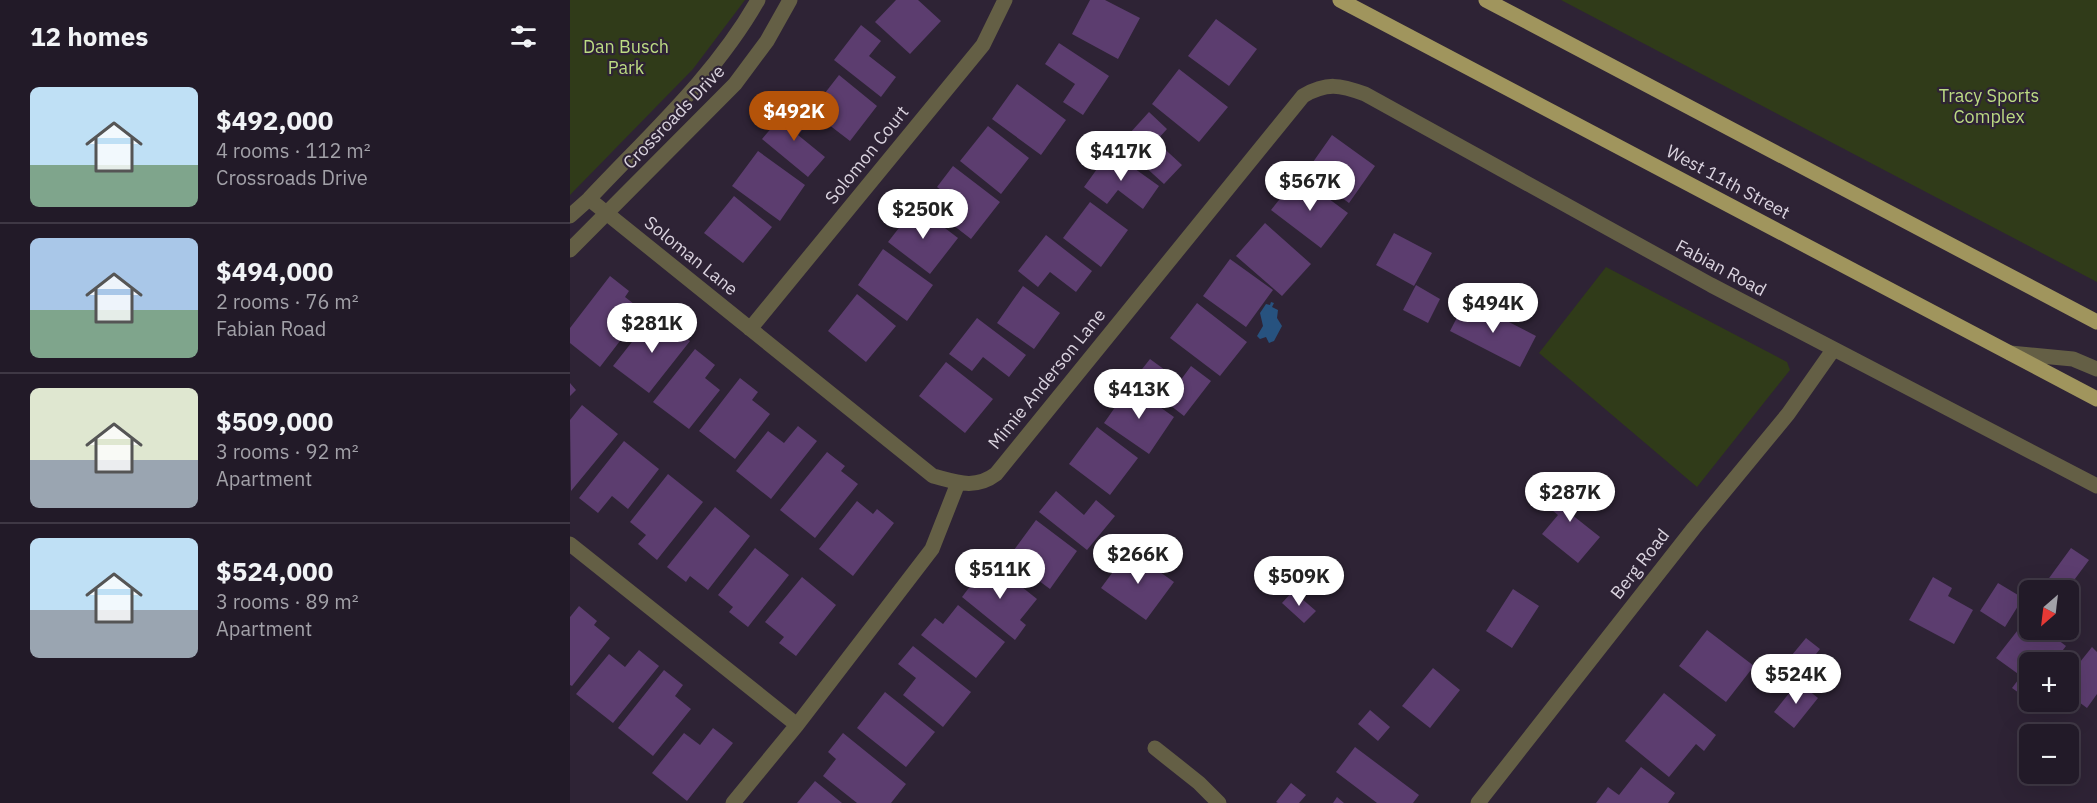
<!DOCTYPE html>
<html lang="en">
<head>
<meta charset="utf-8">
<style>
  :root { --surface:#221a28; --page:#2a2330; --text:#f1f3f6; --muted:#a2a1a8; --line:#3f3845; --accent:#b45309 }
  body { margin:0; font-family:"IBM Plex Sans",sans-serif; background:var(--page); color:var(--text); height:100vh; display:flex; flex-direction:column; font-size:22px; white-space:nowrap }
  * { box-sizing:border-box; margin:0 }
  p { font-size:20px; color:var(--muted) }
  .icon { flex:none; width:33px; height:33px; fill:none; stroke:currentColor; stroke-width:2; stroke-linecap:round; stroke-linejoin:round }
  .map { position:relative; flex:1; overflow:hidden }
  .side { display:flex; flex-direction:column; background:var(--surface); width:570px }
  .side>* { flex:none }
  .needle { width:39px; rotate:208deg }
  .tools { position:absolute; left:1449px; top:580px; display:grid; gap:12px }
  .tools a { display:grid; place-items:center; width:60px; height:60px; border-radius:9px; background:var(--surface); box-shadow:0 6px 24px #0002,0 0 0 2px var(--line); font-size:30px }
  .price { position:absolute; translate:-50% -51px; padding:0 14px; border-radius:21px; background:#fff; color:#222; font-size:20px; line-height:39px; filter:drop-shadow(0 2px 3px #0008) }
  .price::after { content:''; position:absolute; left:50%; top:36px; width:18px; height:14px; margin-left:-9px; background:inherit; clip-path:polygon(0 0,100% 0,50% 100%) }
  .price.selected { background:var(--accent); color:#fff }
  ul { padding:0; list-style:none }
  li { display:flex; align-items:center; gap:18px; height:150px; padding:0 30px }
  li+li { border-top:2px solid var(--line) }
  li span { display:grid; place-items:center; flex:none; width:168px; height:120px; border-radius:9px; color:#555 }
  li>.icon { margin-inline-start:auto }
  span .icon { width:72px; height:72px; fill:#fffc; stroke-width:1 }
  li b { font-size:26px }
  h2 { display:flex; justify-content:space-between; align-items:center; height:72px; padding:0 30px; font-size:26px }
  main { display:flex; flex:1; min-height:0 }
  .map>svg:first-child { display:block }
  .green { fill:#303b19 }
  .water { fill:#27527f }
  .building { fill:#5c3d6f }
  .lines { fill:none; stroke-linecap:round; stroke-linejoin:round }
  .minor { stroke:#645f45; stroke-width:15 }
  .major { stroke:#a0955d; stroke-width:15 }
  .labels { text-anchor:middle; stroke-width:4.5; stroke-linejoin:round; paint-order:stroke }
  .park-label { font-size:18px; fill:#bcdb83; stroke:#2e2335 }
  .street-label { font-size:18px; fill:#dad3df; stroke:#2e2335 }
</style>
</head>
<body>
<main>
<section class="side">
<h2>12 homes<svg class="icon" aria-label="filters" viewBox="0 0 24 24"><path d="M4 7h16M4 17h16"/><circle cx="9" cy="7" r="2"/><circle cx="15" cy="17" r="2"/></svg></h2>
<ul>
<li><span style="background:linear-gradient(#bfe0f5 65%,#7fa58c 0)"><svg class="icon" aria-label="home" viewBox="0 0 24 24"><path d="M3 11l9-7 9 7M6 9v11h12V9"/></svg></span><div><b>$492,000</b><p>4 rooms · 112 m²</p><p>Crossroads Drive</p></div></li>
<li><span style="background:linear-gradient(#a9c7e8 60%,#7fa58c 0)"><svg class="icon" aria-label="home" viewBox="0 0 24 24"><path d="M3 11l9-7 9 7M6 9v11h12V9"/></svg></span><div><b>$494,000</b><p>2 rooms · 76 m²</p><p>Fabian Road</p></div></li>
<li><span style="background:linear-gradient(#dfe7d0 60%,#9aa5b1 0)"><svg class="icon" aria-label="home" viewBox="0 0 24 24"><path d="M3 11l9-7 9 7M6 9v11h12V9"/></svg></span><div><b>$509,000</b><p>3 rooms · 92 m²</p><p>Apartment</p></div></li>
<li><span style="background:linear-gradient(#bfe0f5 60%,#9aa5b1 0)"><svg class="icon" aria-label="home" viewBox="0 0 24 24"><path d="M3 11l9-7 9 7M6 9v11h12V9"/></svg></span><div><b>$524,000</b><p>3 rooms · 89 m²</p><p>Apartment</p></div></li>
</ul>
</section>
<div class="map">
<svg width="1527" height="803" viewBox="0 0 1527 803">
  <rect width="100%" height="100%" fill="#2e2335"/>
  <path class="green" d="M0 0H175L123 69 0 195Z
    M991 0H1527V282Z
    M1036 267 1217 362 1220 370 1127 487 969 353Z"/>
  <path class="water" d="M701 302 704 303 702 307 708 310 707 318 712 326 704 341 699 343 696 337 690 339 687 336 693 326 690 313 696 304 700 305Z"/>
  <path class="building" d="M326 0H348L371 21 340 54 305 22Z
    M520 0H535L570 18 548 59 502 34Z
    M646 19 687 49 659 86 618 56Z
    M291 25 311 41 299 56 326 77 311 97 264 60Z
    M489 43 539 76 513 115 493 102 505 84 475 64Z
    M609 69 658 107 629 142 582 104Z
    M269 75 307 106 280 141 241 111Z
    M447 84 496 120 471 155 422 119Z
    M220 106 239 122 228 135 255 157 238 177 192 139Z
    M579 112 597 129 586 141 612 165 594 184 550 144Z
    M418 126 459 158 431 194 390 161Z
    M762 135 805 166 779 203 736 172Z
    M188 151 235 185 210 221 162 186Z
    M540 151 589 186 573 209 548 190 537 204 514 187Z
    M383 166 430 202 401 239 383 225 395 208 367 187Z
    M728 176 778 213 751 248 701 210Z
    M164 196 202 227 173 263 134 233Z
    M520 202 558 230 531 267 493 238Z
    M346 206 388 238 360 274 318 242Z
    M695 223 741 264 712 296 666 256Z
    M824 233 862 253 844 286 806 265Z
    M476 235 522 271 506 292 480 272 468 287 448 271Z
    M313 249 363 285 337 321 288 285Z
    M660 259 703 290 676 327 633 296Z
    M40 276 59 291 55 297 73 311 30 367 0 343V328Z
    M846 285 870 299 858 323 833 310Z
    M453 286 490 313 464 349 427 323Z
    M287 294 326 326 296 362 258 331Z
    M896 300 966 336 950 367 880 331Z
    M627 303 677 342 650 376 600 338Z
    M84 314 120 341 79 393 43 366Z
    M407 318 456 355 439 377 413 357 402 371 379 354Z
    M125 349 145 365 135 378 150 390 119 429 83 402Z
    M580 359 610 381 621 366 641 381 614 416 565 378Z
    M376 362 423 399 395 433 349 396Z
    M170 378 188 392 182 400 200 414 165 459 129 431Z
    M0 383 6 390 0 396Z
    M560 386 604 417 579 454 534 423Z
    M12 405 48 434 1 491 0 420Z
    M228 426 247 441 201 499 166 471 198 431 214 443Z
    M527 427 568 458 540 495 499 464Z
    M54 441 89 469 58 509 42 496 28 513 9 498Z
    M257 452 275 466 271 471 288 484 245 538 210 510Z
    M98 474 133 502 87 560 68 544 76 535 60 522Z
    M1000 478 1018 492 1001 514 1030 537 1008 563 972 534 988 515 977 506Z
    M486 491 514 515 526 500 545 516 517 550 469 512Z
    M287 501 303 514 307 509 324 523 283 576 249 549Z
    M145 507 180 536 138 590 120 576 116 582 97 567Z
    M466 520 507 551 480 589 438 558Z
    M185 548 219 575 178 627 159 612 163 607 148 595Z
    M1501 548 1519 560 1496 591H1482L1474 585Z
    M559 550 604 582 576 620 531 588Z
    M413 563 424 572 428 568 467 599 450 620 456 625 445 640 392 597 404 581 401 579Z
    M232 577 266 605 226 656 209 643 214 637 195 622Z
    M1363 577 1382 588 1378 596 1403 610 1384 644 1339 620Z
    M1428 583 1453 598 1435 627 1410 611Z
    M943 589 969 606 942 648 916 631Z
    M723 591 746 611 734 623 712 603Z
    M388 605 435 642 406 678 351 635 365 618 373 624Z
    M9 606 27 621 24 625 40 638 2 686 0 685V617Z
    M1458 617 1460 619V630H1475L1496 646 1483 663H1460V693L1456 698 1442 688 1451 676 1426 658Z
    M1137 630 1184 666 1156 702 1109 666Z
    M1236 638 1250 649 1231 673 1217 661Z
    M343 646 401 692 373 727 333 695 346 678 328 664Z
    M1522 647 1527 652V694L1517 708 1498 694V677Z
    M69 650 89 666 43 723 6 694 39 654 55 667Z
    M863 668 890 690 860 728 832 706Z
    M94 670 113 685 105 696 121 709 83 756 48 728Z
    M1228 682 1248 698 1224 728 1204 712Z
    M315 692 365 732 336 767 287 728Z
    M1094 693 1146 735 1134 751 1126 744 1099 777 1055 741Z
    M800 710 820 727 808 741 788 724Z
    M143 728 163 743 117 801 82 773 114 733 130 745Z
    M273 733 336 784 321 803H287L253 776 266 759 258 752Z
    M785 747 849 795 843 803H807L766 772Z
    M1071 767 1105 793 1098 803H1026L1038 787 1049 795Z
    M245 781 272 803H227Z
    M721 783 736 795 729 803H708L706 802Z
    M767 797 774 803H763Z"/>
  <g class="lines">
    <path class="minor" d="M19 199 363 476C386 482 405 490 426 474L733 96C757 82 770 85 795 94L1141 285 1527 486
      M0 216 19 199C78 136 145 76 188 0
      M0 250 165 84 197 41 220 0
      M180 329 413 45 435 0
      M1440 353 1503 359 1527 369
      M0 544 227 725
      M585 748 629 783 649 803
      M163 803 227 725 362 549 388 483
      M908 803 1124 528 1218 414 1263 350"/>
    <path class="major" d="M770 0 1527 399
      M916 0 1527 322"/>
  </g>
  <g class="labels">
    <g class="park-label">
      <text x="56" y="53">Dan Busch<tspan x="56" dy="21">Park</tspan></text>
      <text x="1419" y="102">Tracy Sports<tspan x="1419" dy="21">Complex</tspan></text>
    </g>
    <g class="street-label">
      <text transform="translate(104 117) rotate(-46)" y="6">Crossroads Drive</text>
      <text transform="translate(297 155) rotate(-51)" y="6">Solomon Court</text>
      <text transform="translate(1158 182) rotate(28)" y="6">West 11th Street</text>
      <text transform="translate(121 256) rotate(39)" y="6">Soloman Lane</text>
      <text transform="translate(1151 268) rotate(28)" y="6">Fabian Road</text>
      <text transform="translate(477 379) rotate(-51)" y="6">Mimie Anderson Lane</text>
      <text transform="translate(1070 564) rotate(-52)" y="6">Berg Road</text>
    </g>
  </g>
</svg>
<div class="tools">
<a><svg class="needle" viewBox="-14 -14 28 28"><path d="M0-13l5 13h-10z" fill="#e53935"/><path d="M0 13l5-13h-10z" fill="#a2a1a8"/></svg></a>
<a>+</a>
<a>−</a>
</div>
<b class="price selected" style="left:224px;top:142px">$492K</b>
<b class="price" style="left:551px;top:182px">$417K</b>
<b class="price" style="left:740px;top:212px">$567K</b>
<b class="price" style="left:353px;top:240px">$250K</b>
<b class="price" style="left:923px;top:334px">$494K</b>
<b class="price" style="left:82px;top:354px">$281K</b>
<b class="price" style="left:569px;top:420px">$413K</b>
<b class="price" style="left:1000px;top:523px">$287K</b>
<b class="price" style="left:568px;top:585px">$266K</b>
<b class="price" style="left:430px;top:600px">$511K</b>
<b class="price" style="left:729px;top:607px">$509K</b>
<b class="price" style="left:1226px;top:705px">$524K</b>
</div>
</main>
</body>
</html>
